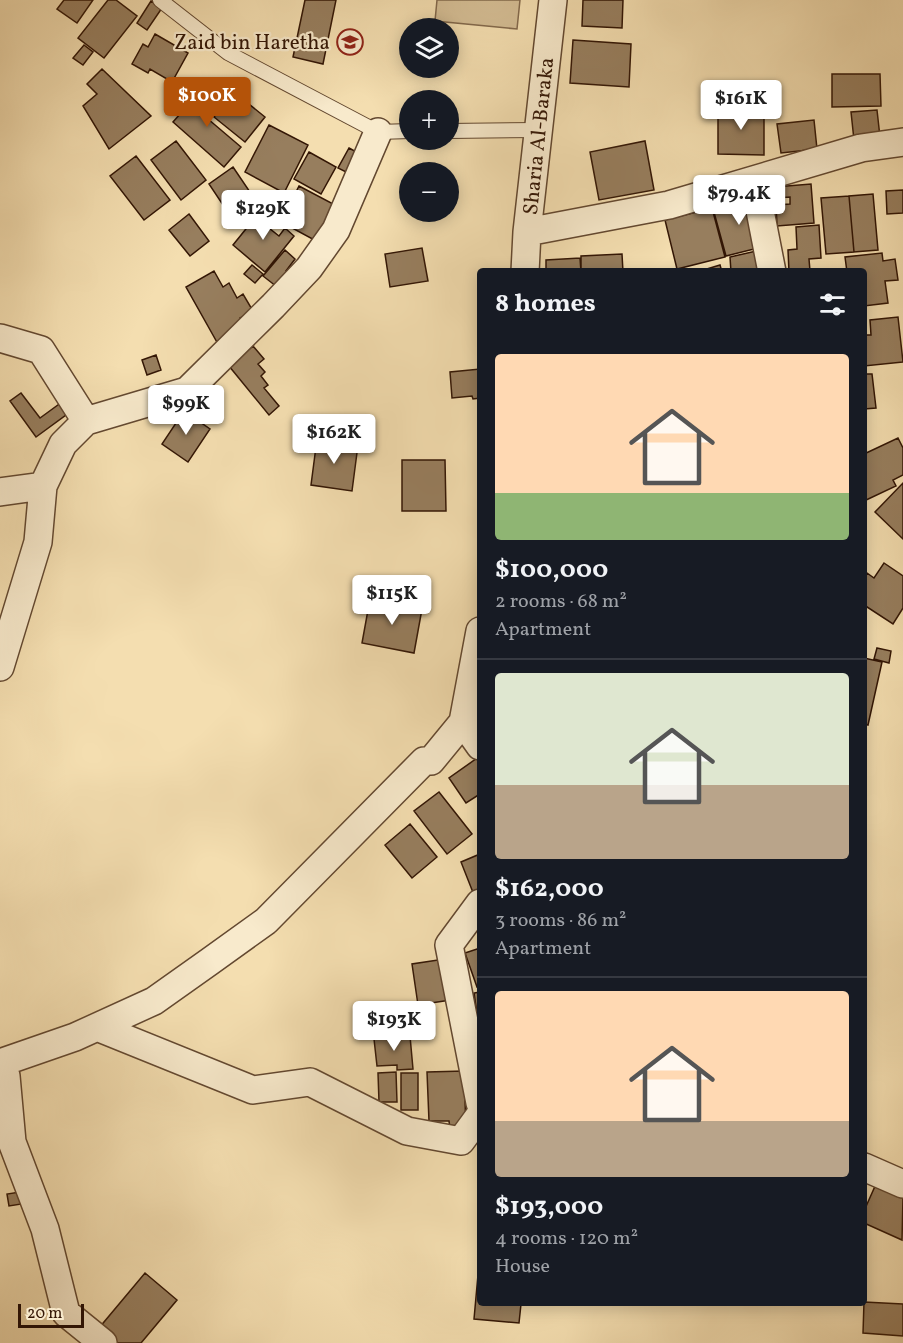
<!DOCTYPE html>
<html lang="en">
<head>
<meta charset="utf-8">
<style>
  :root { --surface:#171b24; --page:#242831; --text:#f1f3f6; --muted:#9ea1a6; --line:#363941; --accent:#b45309 }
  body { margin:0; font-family:Vollkorn,serif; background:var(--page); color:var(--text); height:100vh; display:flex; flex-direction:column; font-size:22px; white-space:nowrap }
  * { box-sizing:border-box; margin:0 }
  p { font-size:20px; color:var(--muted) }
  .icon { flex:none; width:33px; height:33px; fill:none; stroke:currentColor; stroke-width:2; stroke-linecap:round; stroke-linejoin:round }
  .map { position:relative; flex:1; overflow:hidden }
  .panel { position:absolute; left:477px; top:268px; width:390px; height:1038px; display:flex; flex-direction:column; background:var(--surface); border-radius:6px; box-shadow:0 3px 15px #0003 }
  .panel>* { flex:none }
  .fabs { position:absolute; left:399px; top:18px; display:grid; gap:12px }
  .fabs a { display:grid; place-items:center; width:60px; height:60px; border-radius:50%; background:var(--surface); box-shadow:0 3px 15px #0003; font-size:30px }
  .scale { position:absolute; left:18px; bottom:15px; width:66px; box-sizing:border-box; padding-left:6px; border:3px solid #331605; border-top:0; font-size:16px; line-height:21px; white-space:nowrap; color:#331605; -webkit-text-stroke:4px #f8eacc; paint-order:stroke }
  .price { position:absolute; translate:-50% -51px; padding:0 14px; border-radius:6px; background:#fff; color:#222; font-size:20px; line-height:39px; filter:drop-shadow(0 2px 3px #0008) }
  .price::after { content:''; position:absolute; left:50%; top:36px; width:18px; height:14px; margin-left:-9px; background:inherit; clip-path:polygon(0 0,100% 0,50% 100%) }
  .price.selected { background:var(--accent); color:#fff }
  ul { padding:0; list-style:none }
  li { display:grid; align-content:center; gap:12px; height:318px; padding:0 18px }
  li+li { border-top:2px solid var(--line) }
  li span { display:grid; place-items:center; height:186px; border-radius:6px; color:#555 }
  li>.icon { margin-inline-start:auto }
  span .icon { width:108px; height:108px; fill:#fffc; stroke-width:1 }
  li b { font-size:26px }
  h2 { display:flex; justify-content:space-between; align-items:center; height:72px; padding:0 18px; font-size:26px }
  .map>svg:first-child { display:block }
  .green { fill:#d3bc93; stroke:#83694c; stroke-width:1.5 }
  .building { fill:#977e5e; stroke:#331605; stroke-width:1.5 }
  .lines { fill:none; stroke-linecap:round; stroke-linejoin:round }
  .lane-casing { stroke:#634830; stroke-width:16 }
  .street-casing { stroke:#634830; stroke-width:30 }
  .lane { stroke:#f8eacc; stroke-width:14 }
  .street { stroke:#f8eacc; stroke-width:27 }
  .labels { text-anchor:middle; stroke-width:4.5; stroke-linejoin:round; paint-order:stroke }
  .poi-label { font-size:21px; fill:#331605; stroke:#f8eacc; text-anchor:end }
  .street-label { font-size:21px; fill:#331605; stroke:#f8eacc }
</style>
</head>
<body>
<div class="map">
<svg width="903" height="1343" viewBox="0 0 903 1343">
  <rect width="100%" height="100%" fill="#f4deb0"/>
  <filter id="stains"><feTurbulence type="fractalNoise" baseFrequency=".00333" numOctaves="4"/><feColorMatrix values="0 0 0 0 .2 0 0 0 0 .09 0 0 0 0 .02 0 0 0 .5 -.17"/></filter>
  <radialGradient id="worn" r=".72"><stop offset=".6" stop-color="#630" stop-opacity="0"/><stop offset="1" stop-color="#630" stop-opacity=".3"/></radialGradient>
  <path class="green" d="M437 0H520L517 29 435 21Z"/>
  <path class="building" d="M64 0H93L77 23 57 9Z
    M108 0H116L137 16 104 58 78 38Z
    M305 0H336L323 64 293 57Z
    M583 0H623L622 28 582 26Z
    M151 1 162 8 147 30 137 23Z
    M155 34 188 53 172 82 150 69 148 73 132 64 143 44 148 47Z
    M573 40 631 44 629 87 570 83Z
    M84 45 93 52 83 65 73 58Z
    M102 69 151 116 109 149 83 106 97 94 87 84Z
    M832 74H880L881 106 832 107Z
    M203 88 221 104 208 119 241 147 224 167 173 122Z
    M234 92 265 117 245 142 214 117Z
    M718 107H764V155L718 154Z
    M877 110 880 137 854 140 851 112Z
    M814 120 817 149 781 153 777 124Z
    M269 125 308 145 284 193 245 172Z
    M176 141 206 180 181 200 151 160Z
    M645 141 654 190 599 200 590 152Z
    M349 148 362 155 352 175 338 168Z
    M309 152 336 167 321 194 294 179Z
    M136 156 170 200 144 220 110 176Z
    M233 167 252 195 236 207 237 209 229 214 209 184Z
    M811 184 814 223 777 226 776 205 790 204V197L775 198V187Z
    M299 186 337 206 318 242 281 222Z
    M903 190V213L887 214 886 191Z
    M873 194 878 250 854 252 849 196Z
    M752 195 766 246 726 256 712 205Z
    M849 196 854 252 826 254 821 198Z
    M712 208 725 257 677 269 665 220Z
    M262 209 275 220 269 228 279 236 285 228 294 236 265 272 233 245Z
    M189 214 209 241 190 256 169 230Z
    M819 225 821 258 809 259 810 271 789 272 788 250 797 249 796 227Z
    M422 248 428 281 390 287 385 254Z
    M765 249 770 272H731L730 257Z
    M285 250 295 259 286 271 292 276 281 290 263 276Z
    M882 253 883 261 895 259 898 280 885 281 888 303 864 306V272H847L845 257Z
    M622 254 623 272H581V256Z
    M580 258 581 272H546V260Z
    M252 265 263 274 255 283 244 274Z
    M720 265 722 272H697Z
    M214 271 223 287 229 283 237 298 243 294 253 311 240 318 242 322 231 328 234 334 218 344 186 287Z
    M898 317 903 362 864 366V335H871L870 320Z
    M253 346 264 359 258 364 265 372 261 376 268 385 264 388 279 406 269 415 229 366Z
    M156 355 161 370 147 375 142 360Z
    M480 369V398L473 399 472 396 452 398 450 372Z
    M864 374H872L876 408 864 409Z
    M21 393 40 418 62 402 70 412 36 437 10 401Z
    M184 411 210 429 188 462 162 444Z
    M898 438 903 448V475L893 480 896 486 864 501V454Z
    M317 439 358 445 352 491 311 485Z
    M402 460H445L446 511H402Z
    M903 483V539L875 512Z
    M884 563 903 576V608L893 624 864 605V578L867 573 874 578Z
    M370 599 422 609 414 653 362 643Z
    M877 648 891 651 889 663 874 659Z
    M864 658 882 662 868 725 864 724Z
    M480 756V794L466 803 449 778Z
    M439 792 472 834 447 854 414 811Z
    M410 824 437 857 412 878 385 845Z
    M480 854V892L474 895 461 862Z
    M480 948V986L477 987 465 953Z
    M451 958 457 999 418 1005 412 964Z
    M480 992V1027H479L474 993Z
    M410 1036 413 1069 397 1070V1065L377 1066 374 1039Z
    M464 1071 466 1129H450L449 1121H429L427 1072Z
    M396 1072 397 1102H379L378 1073Z
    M401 1073H418V1110H401Z
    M876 1184 903 1197 902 1240 864 1223V1211Z
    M26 1191 28 1203 9 1206 7 1194Z
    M480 1253V1304H521L519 1323 474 1319Z
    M145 1273 177 1300 141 1343H117L99 1328Z
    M864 1302 903 1304V1336L863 1333Z"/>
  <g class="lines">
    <g class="lane-casing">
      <path id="lane" d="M160 0 228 53 378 132 410 131
        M448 131 539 130"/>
    </g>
    <g class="street-casing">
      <path id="street" d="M754 180 772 272
        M527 232 669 205 861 148 903 142
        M525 272 527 232 553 0
        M0 338 41 350 86 421
        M0 492 43 486
        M0 667 38 542 43 486 63 444 86 421 187 391 273 306 309 268 336 230 378 132
        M463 722 480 746
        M480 903 449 945 480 1103
        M97 1027 253 1090 310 1082 407 1131 461 1141 480 1115
        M0 1063 75 1037 154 1001 209 962 266 921 424 761H431L463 722 480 631
        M0 1065 6 1076 12 1142 45 1229 66 1313 103 1343
        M864 1167 903 1184"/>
    </g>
    <use href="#lane" class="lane"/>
    <use href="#street" class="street"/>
  </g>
  <defs>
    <g id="school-ring" transform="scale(1.35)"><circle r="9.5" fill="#f8eacc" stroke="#8f2418" stroke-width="1.5"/><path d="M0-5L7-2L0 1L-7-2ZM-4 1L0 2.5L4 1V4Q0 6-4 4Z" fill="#8f2418"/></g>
  </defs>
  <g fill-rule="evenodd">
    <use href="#school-ring" x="350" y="42"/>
  </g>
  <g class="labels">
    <g class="poi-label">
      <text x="330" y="49">Zaid bin Haretha</text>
    </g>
    <g class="street-label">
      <text transform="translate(538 136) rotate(-84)" y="7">Sharia Al-Baraka</text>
    </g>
  </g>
  <rect width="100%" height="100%" filter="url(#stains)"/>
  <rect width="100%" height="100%" fill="url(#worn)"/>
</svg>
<div class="fabs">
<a><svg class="icon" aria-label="layers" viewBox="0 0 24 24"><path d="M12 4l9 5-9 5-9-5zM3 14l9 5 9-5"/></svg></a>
<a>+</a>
<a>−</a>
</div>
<div class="scale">20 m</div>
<b class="price selected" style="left:207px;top:128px">$100K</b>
<b class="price" style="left:741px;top:131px">$161K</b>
<b class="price" style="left:739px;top:226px">$79.4K</b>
<b class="price" style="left:263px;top:241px">$129K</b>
<b class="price" style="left:186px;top:436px">$99K</b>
<b class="price" style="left:334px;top:465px">$162K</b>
<b class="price" style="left:392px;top:626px">$115K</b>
<b class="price" style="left:394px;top:1052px">$193K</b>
<section class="panel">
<h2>8 homes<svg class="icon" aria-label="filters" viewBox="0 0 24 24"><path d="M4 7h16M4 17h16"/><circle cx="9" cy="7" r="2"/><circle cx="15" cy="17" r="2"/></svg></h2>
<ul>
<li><span style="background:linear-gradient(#ffd9b3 75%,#8fb573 0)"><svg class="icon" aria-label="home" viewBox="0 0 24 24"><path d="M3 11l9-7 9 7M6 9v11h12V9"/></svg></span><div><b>$100,000</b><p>2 rooms · 68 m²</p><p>Apartment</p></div></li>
<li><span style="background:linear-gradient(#dfe7d0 60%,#b9a48a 0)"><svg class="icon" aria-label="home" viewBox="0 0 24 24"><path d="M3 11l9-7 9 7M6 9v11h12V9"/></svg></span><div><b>$162,000</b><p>3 rooms · 86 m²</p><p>Apartment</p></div></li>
<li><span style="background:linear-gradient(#ffd9b3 70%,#b9a48a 0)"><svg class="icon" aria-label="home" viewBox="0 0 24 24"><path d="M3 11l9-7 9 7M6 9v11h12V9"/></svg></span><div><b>$193,000</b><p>4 rooms · 120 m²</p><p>House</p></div></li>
</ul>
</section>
</div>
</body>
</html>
